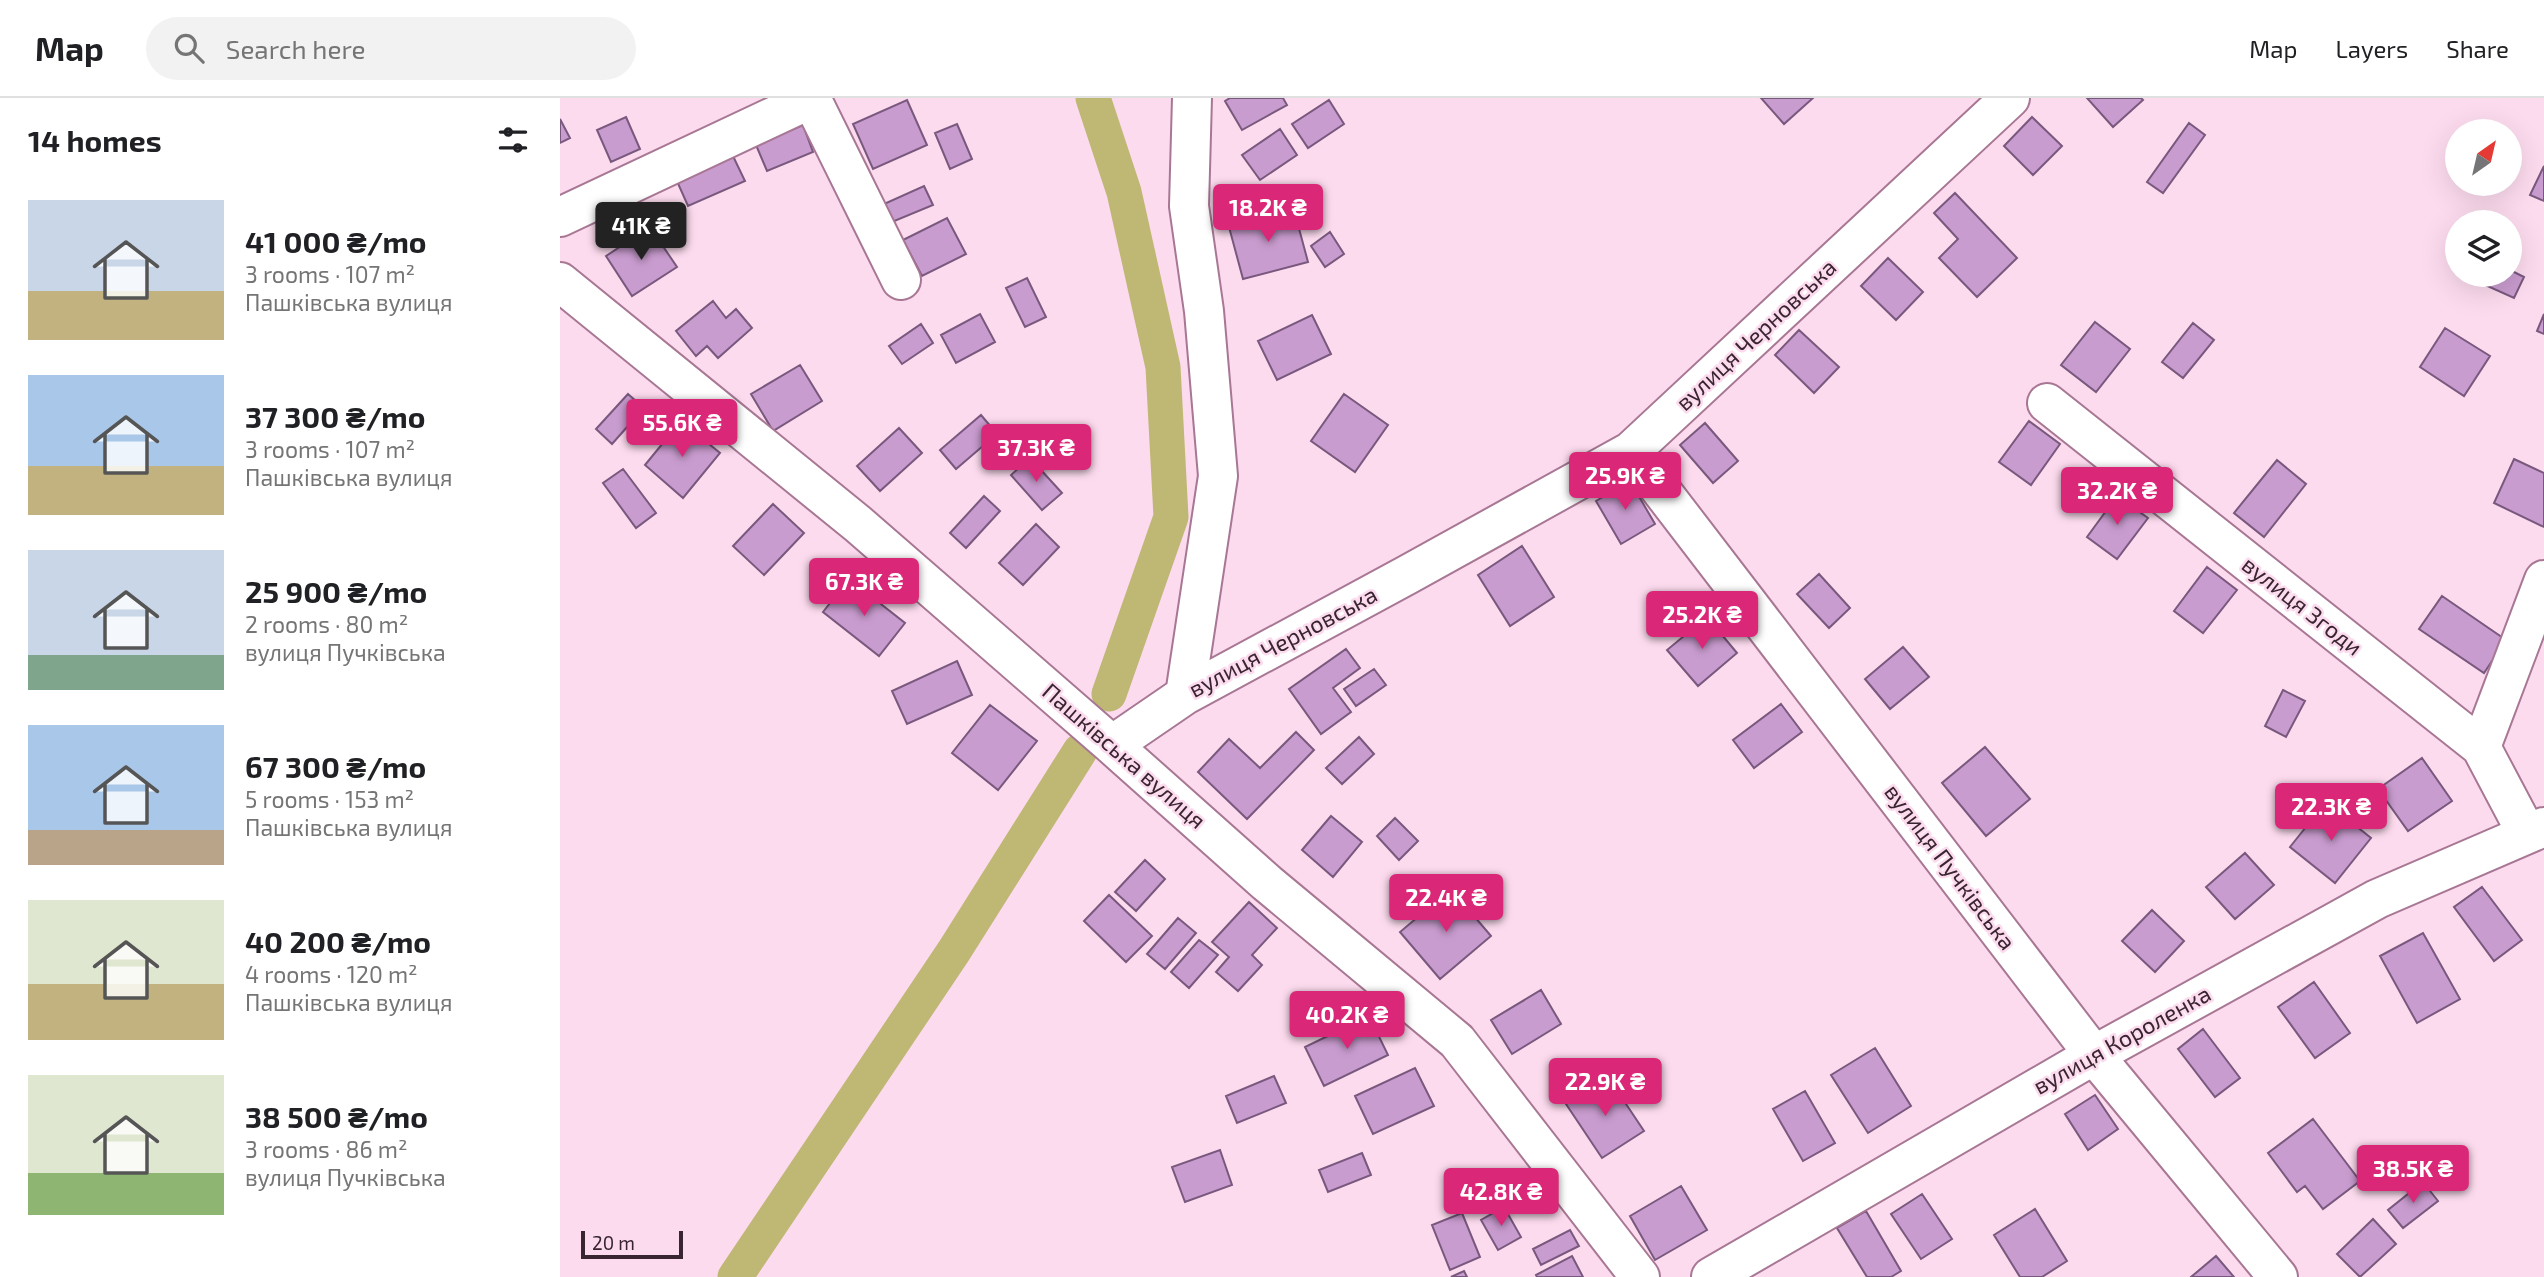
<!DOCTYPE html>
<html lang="en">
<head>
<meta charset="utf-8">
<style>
  :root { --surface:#fff; --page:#f2f2f2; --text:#202124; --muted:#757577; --line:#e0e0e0; --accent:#db2777 }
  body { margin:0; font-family:"Exo 2",sans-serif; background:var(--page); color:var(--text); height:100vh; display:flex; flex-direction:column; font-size:26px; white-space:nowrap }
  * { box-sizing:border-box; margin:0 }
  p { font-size:23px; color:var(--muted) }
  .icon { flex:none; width:38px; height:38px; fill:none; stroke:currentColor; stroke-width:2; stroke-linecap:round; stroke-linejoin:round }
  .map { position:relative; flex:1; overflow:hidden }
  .details { display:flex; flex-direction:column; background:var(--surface); width:560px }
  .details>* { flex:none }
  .needle { width:46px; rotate:34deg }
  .buttons { position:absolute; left:1885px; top:21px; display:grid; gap:14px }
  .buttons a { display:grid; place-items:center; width:77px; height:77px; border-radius:50%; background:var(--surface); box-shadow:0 7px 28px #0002; font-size:35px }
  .scale { position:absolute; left:21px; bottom:18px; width:102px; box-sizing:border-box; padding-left:7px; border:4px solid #392531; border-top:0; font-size:19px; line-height:24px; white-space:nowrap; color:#392531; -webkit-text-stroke:5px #fcdbee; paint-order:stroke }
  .price { position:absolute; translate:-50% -60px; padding:0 16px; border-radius:7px; background:var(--accent); color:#fff; font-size:23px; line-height:46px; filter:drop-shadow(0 2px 4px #0008) }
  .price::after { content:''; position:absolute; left:50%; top:42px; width:21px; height:16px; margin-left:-10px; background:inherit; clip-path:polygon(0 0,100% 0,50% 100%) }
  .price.active { background:#222; color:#fff }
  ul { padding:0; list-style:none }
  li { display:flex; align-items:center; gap:21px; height:175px; padding:0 28px }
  li span { display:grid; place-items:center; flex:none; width:196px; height:140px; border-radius:0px; color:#555 }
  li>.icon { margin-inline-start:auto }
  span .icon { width:84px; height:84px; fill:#fffc; stroke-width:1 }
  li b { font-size:30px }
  h2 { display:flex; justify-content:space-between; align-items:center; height:84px; padding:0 28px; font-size:30px }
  header { display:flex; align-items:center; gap:42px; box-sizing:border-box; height:98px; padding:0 35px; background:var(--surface); border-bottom:2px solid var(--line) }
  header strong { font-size:33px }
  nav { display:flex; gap:38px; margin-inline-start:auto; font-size:24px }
  .search { width:490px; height:63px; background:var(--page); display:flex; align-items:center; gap:18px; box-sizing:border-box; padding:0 24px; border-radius:38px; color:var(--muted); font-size:26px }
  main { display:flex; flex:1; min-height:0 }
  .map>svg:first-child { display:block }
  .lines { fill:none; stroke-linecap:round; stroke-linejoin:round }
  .canal { stroke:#bfb774; stroke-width:35 }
  .building { fill:#c99ccf; stroke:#79587e; stroke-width:2 }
  .minor-casing { stroke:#a77794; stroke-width:42 }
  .minor { stroke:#fff; stroke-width:38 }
  .labels { text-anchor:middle; stroke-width:5; stroke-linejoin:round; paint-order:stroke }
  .street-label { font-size:23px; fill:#392531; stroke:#fcdbee }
</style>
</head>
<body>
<header>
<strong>Map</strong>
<div class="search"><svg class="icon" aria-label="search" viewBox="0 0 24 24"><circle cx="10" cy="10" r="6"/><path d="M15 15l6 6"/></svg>Search here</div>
<nav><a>Map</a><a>Layers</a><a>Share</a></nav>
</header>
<main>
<section class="details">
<h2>14 homes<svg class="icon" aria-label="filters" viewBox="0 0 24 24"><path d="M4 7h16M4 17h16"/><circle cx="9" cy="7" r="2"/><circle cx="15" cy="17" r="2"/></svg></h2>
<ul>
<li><span style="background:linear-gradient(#c9d6e8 65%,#c2b280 0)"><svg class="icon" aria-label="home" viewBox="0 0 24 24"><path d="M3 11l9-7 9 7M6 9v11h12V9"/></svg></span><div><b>41 000 ₴/mo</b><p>3 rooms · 107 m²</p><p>Пашківська вулиця</p></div></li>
<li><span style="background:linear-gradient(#a9c7e8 65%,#c2b280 0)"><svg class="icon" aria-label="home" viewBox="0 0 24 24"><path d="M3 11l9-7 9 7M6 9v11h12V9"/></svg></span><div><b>37 300 ₴/mo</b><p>3 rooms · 107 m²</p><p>Пашківська вулиця</p></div></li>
<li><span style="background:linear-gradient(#c9d6e8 75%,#7fa58c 0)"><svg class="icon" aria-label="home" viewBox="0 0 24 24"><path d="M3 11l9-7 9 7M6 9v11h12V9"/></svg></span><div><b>25 900 ₴/mo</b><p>2 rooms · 80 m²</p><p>вулиця Пучківська</p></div></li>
<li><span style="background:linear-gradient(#a9c7e8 75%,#b9a48a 0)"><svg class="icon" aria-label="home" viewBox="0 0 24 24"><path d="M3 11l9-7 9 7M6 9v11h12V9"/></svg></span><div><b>67 300 ₴/mo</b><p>5 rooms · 153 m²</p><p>Пашківська вулиця</p></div></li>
<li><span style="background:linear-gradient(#dfe7d0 60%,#c2b280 0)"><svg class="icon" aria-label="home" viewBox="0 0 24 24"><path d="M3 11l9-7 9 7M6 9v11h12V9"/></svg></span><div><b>40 200 ₴/mo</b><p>4 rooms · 120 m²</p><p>Пашківська вулиця</p></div></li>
<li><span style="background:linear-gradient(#dfe7d0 70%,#8fb573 0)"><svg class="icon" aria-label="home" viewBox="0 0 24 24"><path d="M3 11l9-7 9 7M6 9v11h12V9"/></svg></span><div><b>38 500 ₴/mo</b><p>3 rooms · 86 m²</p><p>вулиця Пучківська</p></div></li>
</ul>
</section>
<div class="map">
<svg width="1984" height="1179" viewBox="0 0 1984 1179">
  <rect width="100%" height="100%" fill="#fcdbee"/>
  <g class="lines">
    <path class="canal" d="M533 0 564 94 603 269 611 419 549 596
      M175 1179 394 853 520 653"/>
  </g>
  <path class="building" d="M670 0H723L727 7 682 32 665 3Z
    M1201 0H1253L1224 26Z
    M1527 0H1581L1583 2 1553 29Z
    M347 2 367 47 313 71 293 26Z
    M769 2 784 26 748 50 732 26Z
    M66 19 80 51 51 64 37 32Z
    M1472 19 1502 48 1473 77 1444 48Z
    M0 21 10 40 0 45Z
    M1629 25 1645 37 1603 95 1587 84Z
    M397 26 412 61 390 71 375 35Z
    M243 27 253 54 207 73 196 47Z
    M720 31 737 57 700 82 682 57Z
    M172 56 185 83 128 108 116 81Z
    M1984 68V103L1970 97Z
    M364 88 373 107 332 124 324 106Z
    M1395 95 1457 160 1417 199 1379 160 1398 141 1374 115Z
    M734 112 748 164 683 181 669 129Z
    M387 120 406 156 362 178 343 142Z
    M90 129 117 169 72 198 46 158Z
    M770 134 784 156 765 169 751 148Z
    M1328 160 1363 194 1336 222 1301 188Z
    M1950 172 1964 179 1954 200 1903 177H1950Z
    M467 180 486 219 465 229 446 190Z
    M153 203 166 220 176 211 192 230 158 260 147 248 136 258 116 233Z
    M420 216 435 244 396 265 381 237Z
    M1984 216V236L1977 233Z
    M752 217 771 256 717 282 698 243Z
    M1535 224 1570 251 1536 294 1501 267Z
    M1633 225 1654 242 1623 280 1602 264Z
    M361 226 373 245 342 266 329 248Z
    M1885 230 1930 258 1904 298 1860 269Z
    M1239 232 1279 269 1254 295 1215 257Z
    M240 267 262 303 213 333 191 296Z
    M68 296 84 310 52 346 36 331Z
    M784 296 828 327 795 374 751 343Z
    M421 317 437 336 396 371 380 352Z
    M121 323 160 355 123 400 85 367Z
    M1469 323 1500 346 1471 387 1439 364Z
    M1145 325 1178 363 1153 385 1120 347Z
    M339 330 362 355 320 393 297 368Z
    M470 360 502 395 482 412 451 377Z
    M1954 361 1984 375V429L1934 405Z
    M1717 362 1746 386 1704 439 1674 415Z
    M63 371 96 415 76 430 43 385Z
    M1070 383 1095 426 1061 446 1036 403Z
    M424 398 440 413 406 450 390 435Z
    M1557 398 1588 420 1557 461 1527 439Z
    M213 406 244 435 204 477 173 448Z
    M476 426 499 449 463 487 439 465Z
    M962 448 994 499 950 528 918 477Z
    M1647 469 1677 492 1643 535 1614 513Z
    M1259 476 1290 510 1269 530 1237 496Z
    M289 481 345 525 319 558 263 514Z
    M1882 498 1946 542 1924 575 1859 531Z
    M1147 519 1177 555 1138 588 1107 552Z
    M1343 549 1369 579 1330 611 1305 581Z
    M786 551 800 570 773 590 791 614 761 636 729 591Z
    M397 563 412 597 347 626 332 593Z
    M814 571 826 587 796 608 784 591Z
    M1723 592 1745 603 1726 639 1705 628Z
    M1221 606 1242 634 1194 670 1173 642Z
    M430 607 477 643 438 692 392 655Z
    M736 634 754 652 687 721 638 674 669 641 700 670Z
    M799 639 814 656 782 686 766 670Z
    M1425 649 1470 701 1426 738 1382 685Z
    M1862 660 1892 703 1848 733 1818 691Z
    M1766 704 1811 740 1775 785 1730 749Z
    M771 718 802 744 773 779 742 752Z
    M835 720 858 743 839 762 817 738Z
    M1685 755 1714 787 1675 821 1646 789Z
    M585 762 605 781 576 813 555 794Z
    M1922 789 1962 842 1934 863 1894 809Z
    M891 791 931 838 880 881 840 834Z
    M549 797 592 838 566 864 524 823Z
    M689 804 717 830 692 857 702 867 678 893 656 874 669 859 652 844Z
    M1592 812 1624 843 1595 874 1562 843Z
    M618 820 636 835 605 871 587 856Z
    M1863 835 1900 901 1857 925 1820 858Z
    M639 842 658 857 629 890 611 874Z
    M1754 884 1790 935 1755 960 1718 909Z
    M981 892 1001 926 952 956 931 922Z
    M809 918 828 957 764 988 745 949Z
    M1643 931 1680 980 1655 999 1618 951Z
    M1315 950 1351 1008 1308 1035 1271 977Z
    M855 970 874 1008 813 1036 795 998Z
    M714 978 726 1005 677 1025 666 998Z
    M1048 979 1084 1033 1042 1060 1006 1006Z
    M1245 993 1275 1045 1243 1063 1213 1011Z
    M1535 997 1558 1031 1528 1052 1505 1016Z
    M1753 1021 1800 1083 1763 1111 1745 1088 1737 1094 1708 1055Z
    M660 1052 672 1087 625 1104 612 1069Z
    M802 1055 811 1077 768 1094 759 1072Z
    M1863 1084 1878 1103 1843 1130 1828 1112Z
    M1121 1088 1147 1132 1095 1162 1070 1118Z
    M1362 1096 1392 1141 1361 1161 1331 1116Z
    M944 1109 961 1139 938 1152 921 1122Z
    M1475 1111 1507 1163 1482 1179H1460L1434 1137Z
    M1306 1113 1341 1173 1331 1179H1307L1277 1130Z
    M902 1115 920 1159 890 1172 872 1127Z
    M1813 1121 1836 1146 1800 1179 1777 1156Z
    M1010 1132 1019 1148 981 1167 973 1151Z
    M1012 1158 1023 1179H977L976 1177Z
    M1656 1158 1674 1179H1631Z
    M904 1173 907 1179H891Z"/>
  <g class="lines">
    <g class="minor-casing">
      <path id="minor" d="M251 0 341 182
        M0 119 251 1
        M0 184 298 426 552 647 707 785 897 943 1080 1179
        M1487 305 1921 649 1967 736
        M1071 353 1534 957 1718 1179
        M625 597 658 378 644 213 629 108 632 0
        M552 647 625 597 847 477 1071 353 1450 0
        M1921 649 1984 482
        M1151 1179 1534 957 1817 801 1984 729"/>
    </g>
    <use href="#minor" class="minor"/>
  </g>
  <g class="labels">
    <g class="street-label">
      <text transform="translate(1196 237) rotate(-43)" y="8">вулиця Черновська</text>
      <text transform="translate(1742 508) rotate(38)" y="8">вулиця Згоди</text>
      <text transform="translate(723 544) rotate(-28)" y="8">вулиця Черновська</text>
      <text transform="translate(564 658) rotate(41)" y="8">Пашківська вулиця</text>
      <text transform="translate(1390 769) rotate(53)" y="8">вулиця Пучківська</text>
      <text transform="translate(1562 942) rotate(-29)" y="8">вулиця Короленка</text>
    </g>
  </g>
</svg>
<div class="buttons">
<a><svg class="needle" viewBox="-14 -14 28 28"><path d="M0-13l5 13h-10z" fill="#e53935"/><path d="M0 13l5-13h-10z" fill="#757577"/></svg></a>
<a><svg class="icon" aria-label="layers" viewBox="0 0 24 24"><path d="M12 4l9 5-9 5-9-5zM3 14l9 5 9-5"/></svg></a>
</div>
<div class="scale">20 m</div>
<b class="price" style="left:708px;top:146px">18.2K ₴</b>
<b class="price active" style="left:81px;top:164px">41K ₴</b>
<b class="price" style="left:122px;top:361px">55.6K ₴</b>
<b class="price" style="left:476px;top:386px">37.3K ₴</b>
<b class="price" style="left:1065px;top:414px">25.9K ₴</b>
<b class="price" style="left:1557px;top:429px">32.2K ₴</b>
<b class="price" style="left:304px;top:520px">67.3K ₴</b>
<b class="price" style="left:1142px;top:553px">25.2K ₴</b>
<b class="price" style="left:1771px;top:745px">22.3K ₴</b>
<b class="price" style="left:886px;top:836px">22.4K ₴</b>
<b class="price" style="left:787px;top:953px">40.2K ₴</b>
<b class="price" style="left:1045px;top:1020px">22.9K ₴</b>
<b class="price" style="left:1853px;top:1107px">38.5K ₴</b>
<b class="price" style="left:941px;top:1130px">42.8K ₴</b>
</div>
</main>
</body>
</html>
